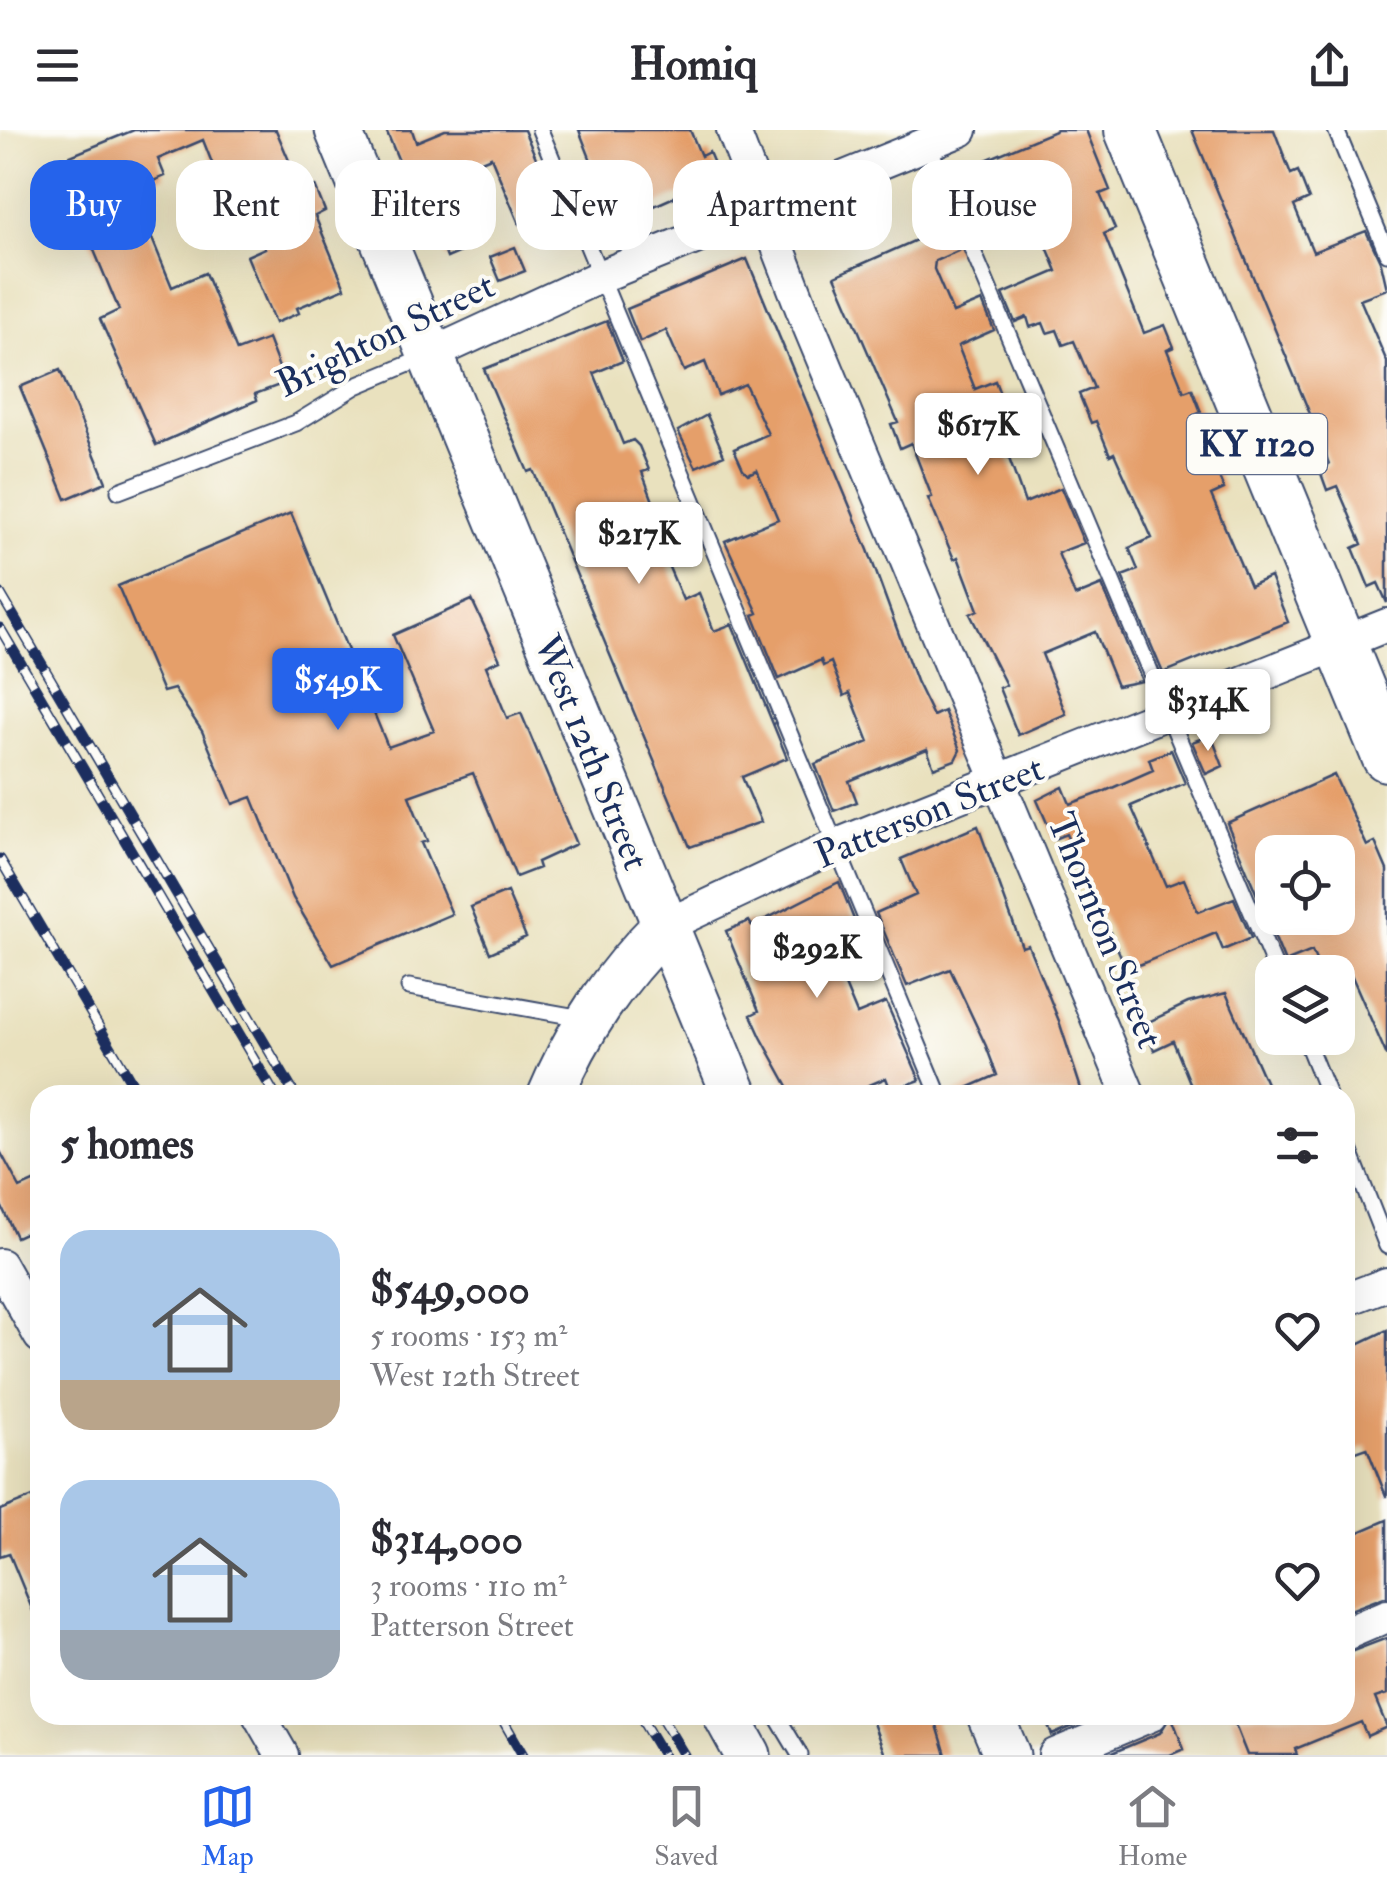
<!DOCTYPE html>
<html lang="en">
<head>
<meta charset="utf-8">
<style>
  :root { --surface:#fff; --page:#f2f2f3; --text:#2b2b33; --muted:#7c7c81; --line:#e1e1e2; --accent:#2563eb }
  body { margin:0; font-family:"IM FELL Double Pica",serif; background:var(--page); color:var(--text); height:100vh; display:flex; flex-direction:column; font-size:38px; white-space:nowrap }
  * { box-sizing:border-box; margin:0 }
  p { font-size:32px; color:var(--muted) }
  .icon { flex:none; width:55px; height:55px; fill:none; stroke:currentColor; stroke-width:2; stroke-linecap:round; stroke-linejoin:round }
  .map { position:relative; flex:1; overflow:hidden }
  .drawer { position:absolute; left:30px; top:955px; width:1325px; height:640px; display:flex; flex-direction:column; background:var(--surface); border-radius:30px; box-shadow:0 10px 40px #0002 }
  .drawer>* { flex:none }
  .hud { position:absolute; left:30px; top:30px; width:1328px; height:90px; display:flex; gap:20px }
  .tools { position:absolute; left:1255px; top:705px; display:grid; gap:20px }
  .tools a { display:grid; place-items:center; width:100px; height:100px; border-radius:20px; background:var(--surface); box-shadow:0 10px 40px #0002; font-size:50px }
  .price { position:absolute; translate:-50% -85px; padding:0 22px; border-radius:10px; background:#fff; color:#222; font-size:32px; line-height:65px; filter:drop-shadow(0 2px 5px #0008) }
  .price::after { content:''; position:absolute; left:50%; top:60px; width:30px; height:22px; margin-left:-15px; background:inherit; clip-path:polygon(0 0,100% 0,50% 100%) }
  .price.active { background:var(--accent); color:#fff }
  ul { padding:0; list-style:none }
  li { display:flex; align-items:center; gap:30px; height:250px; padding:0 30px }
  li span { display:grid; place-items:center; flex:none; width:280px; height:200px; border-radius:30px; color:#555 }
  li>.icon { margin-inline-start:auto }
  span .icon { width:120px; height:120px; fill:#fffc; stroke-width:1 }
  li b { font-size:42px }
  h2 { display:flex; justify-content:space-between; align-items:center; height:120px; padding:0 30px; font-size:42px }
  .pill { padding:0 35px; border-radius:30px; background:var(--surface); box-shadow:0 10px 40px #0002; font-size:35px; line-height:90px }
  .pill.active { background:var(--accent); color:#fff }
  header { display:flex; justify-content:space-between; align-items:center; height:130px; padding:0 30px; background:var(--surface); font-size:45px; font-weight:700 }
  .tabs { display:flex; justify-content:space-around; align-items:center; height:140px; border-top:2px solid var(--line); background:var(--surface); font-size:28px; color:var(--muted) }
  .tabs a { display:grid; justify-items:center; gap:5px }
  .tabs .active { color:var(--accent) }
  .map>svg:first-child { display:block }
  .building { fill:#e59f6a; fill-rule:evenodd }
  .lines { fill:none; stroke-linecap:round; stroke-linejoin:round }
  .lane-casing { stroke:#3a4a6c; stroke-width:19 }
  .street-casing { stroke:#3a4a6c; stroke-width:36 }
  .secondary-casing { stroke:#3a4a6c; stroke-width:49 }
  .primary-casing { stroke:#3a4a6c; stroke-width:54 }
  .lane { stroke:#fff; stroke-width:15 }
  .street { stroke:#fff; stroke-width:32 }
  .secondary { stroke:#fff; stroke-width:45 }
  .primary { stroke:#fff; stroke-width:50 }
  .rail-casing { stroke:#1b2f5e; stroke-width:11 }
  .rail { stroke:#fdfcf7; stroke-width:8; stroke-dasharray:22; stroke-linecap:butt }
  .labels { text-anchor:middle; stroke-width:8; stroke-linejoin:round; paint-order:stroke }
  .shield { fill:#fdfcf7; stroke:#5f6c8c; stroke-width:2.5 }
  .shield-label { font-size:35px; font-weight:bold; fill:#1b2f5e }
  .street-label { font-size:38px; fill:#1b2f5e; stroke:#fdfcf7 }
</style>
</head>
<body>
<header><svg class="icon" aria-label="menu" viewBox="0 0 24 24"><path d="M4 6h16M4 12h16M4 18h16"/></svg>Homiq<svg class="icon" aria-label="share" viewBox="0 0 24 24"><path d="M12 15V3M7 8l5-5 5 5M5 13v7h14v-7"/></svg></header>
<div class="map">
<svg width="1387" height="1625" viewBox="0 0 1387 1625">
  <rect width="100%" height="100%" fill="#fdfcf7"/>
  <filter id="ink" filterUnits="userSpaceOnUse"><feTurbulence type="fractalNoise" baseFrequency=".01" numOctaves="2"/><feDisplacementMap in="SourceGraphic" scale="20" xChannelSelector="R" yChannelSelector="G"/><feConvolveMatrix kernelMatrix="1 2 1 2 8 2 1 2 1" color-interpolation-filters="sRGB"/></filter>
  <filter id="wash" filterUnits="userSpaceOnUse"><feTurbulence type="fractalNoise" baseFrequency=".0048" numOctaves="4" result="noise"/><feDisplacementMap in="SourceGraphic" scale="40" xChannelSelector="R" yChannelSelector="G"/><feGaussianBlur stdDeviation="2.25" result="paint"/><feColorMatrix in="noise" values="0 0 0 0 0 0 0 0 0 0 0 0 0 0 0 0 0 1.4 0 .05"/><feComposite in="paint" operator="in"/></filter>
  <g filter="url(#wash)">
    <rect width="100%" height="100%" fill="#e9e1be"/>
    <g id="blocks">
      <path class="building" d="M134 0H276L302 61 315 56 325 81 315 86 345 158 297 178 299 183 275 193 247 126 265 118 243 66 227 71 203 10 158 29 165 46 132 60 172 157 205 143 237 221 268 209 285 253 255 264 257 270 156 315 100 189 119 180 86 101 78 104 70 85 61 89 41 38Z
        M386 0H412L416 12 445 0H524L558 79 519 94 491 27 411 60Z
        M579 0H690L701 26 709 22 728 67 708 75 699 56 618 92 624 105 602 114 580 59 599 51Z
        M1057 0H1086L1110 60 1100 64 1115 99 1104 104 1144 203 1165 195 1174 217 1167 220 1184 262 1192 259 1201 282 1193 286 1224 359 1211 365 1250 456 1270 447 1288 492 1163 543 1122 446 1138 440 1129 418 1152 408 1114 323 1110 325 1096 291 1091 293 1079 264 1094 258 1074 211 1063 215 1057 200 1047 203 1043 193 1030 197 1027 187 1015 192 1003 164 1057 141 1038 95 1020 102 1009 74 981 86 962 40Z
        M1192 0H1274L1291 44 1298 41 1309 69 1294 76 1313 122 1366 101 1381 133 1387 159 1360 169 1387 232V473L1378 453 1369 457 1353 418 1362 414 1337 356 1327 360 1319 338 1329 334 1315 296Z
        M461 95 470 118 447 128 438 105Z
        M950 95 960 120 935 131 934 139 953 183 982 171 994 200 958 216 975 259 995 251 1010 290 997 295 1025 373 1061 358 1084 413 1058 423 1075 466 1102 455 1142 551 1117 556 1095 502 1042 524 1066 584 1018 605 999 558 1006 555 970 484 978 480 958 427 954 429 928 368 932 367 911 313 900 318 891 294 898 292 835 146Z
        M515 117 525 141 500 151 490 127Z
        M747 129 868 420 916 551 933 586 944 581 960 620 955 630 934 638 927 619 849 651 857 672 834 681 815 634 869 612 850 563 844 566 831 532 823 536 821 530 779 549 753 485 758 483 725 411 778 389 757 340 748 344 743 339 734 319 768 304 745 254 718 265 705 232 684 241 666 200 640 212 627 179Z
        M607 191 623 231 594 243 623 314 633 310 639 316 649 340 642 342 657 382 647 386 683 470 699 463 714 501 732 494 787 628 742 647 761 692 690 717 533 340 528 342 484 239Z
        M60 240 106 352 66 369 20 257Z
        M707 285 724 325 696 337 678 301Z
        M291 383 388 617 434 601 393 505 472 470 500 530 486 536 507 588 521 583 576 714 537 732 539 738 516 747 473 643 409 666 427 711 421 713 452 784 333 835 293 768 252 667 233 674 202 601 174 559 163 562 118 456Z
        M1211 605 1223 636 1206 644 1192 612Z
        M1171 620 1185 653 1131 676 1166 756 1184 749 1198 782 1234 768 1251 808 1223 820 1216 803 1127 840 1066 704 1054 709 1037 670 1063 657 1070 674 1103 662 1153 640 1149 629Z
        M1334 645 1367 716 1375 712 1387 740V926L1347 835 1321 842 1312 821 1285 832 1227 693ZM1272 722H1338V788H1272Z
        M978 696 1022 817 1028 815 1059 891 1083 965H951L997 945 986 916 950 839 907 856 876 783 916 765 901 729Z
        M839 752 865 817 834 829 857 884 886 872 920 950 891 961 886 948 846 965H793L761 907 751 885 759 881 726 801 749 791 752 796Z
        M507 762 526 807 490 823 471 777Z
        M1226 863 1268 958 1253 965H1195L1173 911 1154 920 1142 895 1188 873Z
        M0 1021 20 1058 40 1049V1096L16 1107 0 1073Z
        M1387 1200V1366H1386L1367 1318 1345 1326V1220Z
        M40 1364V1496H39L9 1423 0 1426V1380Z
        M1387 1390V1466L1345 1482V1408Z
        M1387 1508V1564L1375 1568 1387 1597 1367 1606 1361 1592 1295 1619 1297 1625H1247L1231 1585H1345V1524Z
        M870 1585H934L946 1625H885Z
        M1044 1585H1099L1052 1605Z
        M1171 1585 1184 1619 1170 1625H1107L1160 1603Z"/>
    </g>
  </g>
  <g filter="url(#ink)">
    <use href="#blocks" fill-opacity="0" stroke="#3a4a6c" stroke-width="2.5"/>
    <g class="lines">
      <g class="lane-casing">
        <path id="lane" d="M540 0 939 965
          M1336 0 1387 123
          M927 12 1277 842
          M119 361 296 293 356 256 428 226
          M409 857 582 888
          M1305 908 1328 965
          M1345 1009 1387 1116
          M776 1585 800 1625"/>
      </g>
      <g class="street-casing">
        <path id="street" d="M733 0 802 179 1129 965
          M432 224 599 147 961 0
          M665 796 837 715 1387 495
          M0 1135 40 1206
          M1345 1170 1387 1154
          M1345 1504 1387 1486
          M259 1585 282 1625
          M1055 1625 1151 1585"/>
      </g>
      <g class="secondary-casing">
        <path id="secondary" d="M338 0 735 965
          M551 965C578 900 614 847 665 796
          M726 1585 748 1625
          M990 1585 1007 1625"/>
      </g>
      <g class="primary-casing">
        <path id="primary" d="M1130 0 1387 626"/>
      </g>
      <use href="#lane" class="lane"/>
      <use href="#street" class="street"/>
      <use href="#secondary" class="secondary"/>
      <use href="#primary" class="primary"/>
      <g class="rail-casing">
        <path id="rail" d="M0 463 295 965
          M0 498 275 965
          M0 729 139 965
          M500 1585 523 1625
          M639 1585 663 1625
          M660 1585 684 1625"/>
      </g>
      <use href="#rail" class="rail"/>
    </g>
  </g>
  <g class="labels">
    <rect class="shield" x="1187" y="284" width="140" height="60" rx="8"/>
    <g class="shield-label">
      <text x="1257" y="326">KY 1120</text>
    </g>
    <g class="street-label">
      <text transform="translate(385 204) rotate(-26)" y="13">Brighton Street</text>
      <text transform="translate(592 622) rotate(68)" y="13">West 12th Street</text>
      <text transform="translate(929 681) rotate(-22)" y="13">Patterson Street</text>
      <text transform="translate(1106 800) rotate(68)" y="13">Thornton Street</text>
    </g>
  </g>
</svg>
<div class="tools">
<a><svg class="icon" aria-label="locate" viewBox="0 0 24 24"><circle cx="12" cy="12" r="6"/><path d="M12 2v4M12 18v4M2 12h4M18 12h4"/></svg></a>
<a><svg class="icon" aria-label="layers" viewBox="0 0 24 24"><path d="M12 4l9 5-9 5-9-5zM3 14l9 5 9-5"/></svg></a>
</div>
<b class="price" style="left:978px;top:348px">$617K</b>
<b class="price" style="left:639px;top:457px">$217K</b>
<b class="price active" style="left:338px;top:603px">$549K</b>
<b class="price" style="left:1208px;top:624px">$314K</b>
<b class="price" style="left:817px;top:871px">$292K</b>
<div class="hud">
<a class="pill active">Buy</a>
<a class="pill">Rent</a>
<a class="pill">Filters</a>
<a class="pill">New</a>
<a class="pill">Apartment</a>
<a class="pill">House</a>
</div>
<section class="drawer">
<h2>5 homes<svg class="icon" aria-label="filters" viewBox="0 0 24 24"><path d="M4 7h16M4 17h16"/><circle cx="9" cy="7" r="2"/><circle cx="15" cy="17" r="2"/></svg></h2>
<ul>
<li><span style="background:linear-gradient(#a9c7e8 75%,#b9a48a 0)"><svg class="icon" aria-label="home" viewBox="0 0 24 24"><path d="M3 11l9-7 9 7M6 9v11h12V9"/></svg></span><div><b>$549,000</b><p>5 rooms · 153 m²</p><p>West 12th Street</p></div><svg class="icon" aria-label="heart" viewBox="0 0 24 24"><path d="M12 20l-8-8c-3-5 5-10 8-4 3-6 11-1 8 4z"/></svg></li>
<li><span style="background:linear-gradient(#a9c7e8 75%,#9aa5b1 0)"><svg class="icon" aria-label="home" viewBox="0 0 24 24"><path d="M3 11l9-7 9 7M6 9v11h12V9"/></svg></span><div><b>$314,000</b><p>3 rooms · 110 m²</p><p>Patterson Street</p></div><svg class="icon" aria-label="heart" viewBox="0 0 24 24"><path d="M12 20l-8-8c-3-5 5-10 8-4 3-6 11-1 8 4z"/></svg></li>
</ul>
</section>
</div>
<nav class="tabs">
<a class="active"><svg class="icon" aria-label="map" viewBox="0 0 24 24"><path d="M3 6l6-2 6 2 6-2v14l-6 2-6-2-6 2zM9 4v14M15 6v14"/></svg>Map</a>
<a><svg class="icon" aria-label="saved" viewBox="0 0 24 24"><path d="M7 4h10v16l-5-4-5 4z"/></svg>Saved</a>
<a><svg class="icon" aria-label="home" viewBox="0 0 24 24"><path d="M3 11l9-7 9 7M6 9v11h12V9"/></svg>Home</a>
</nav>
</body>
</html>
